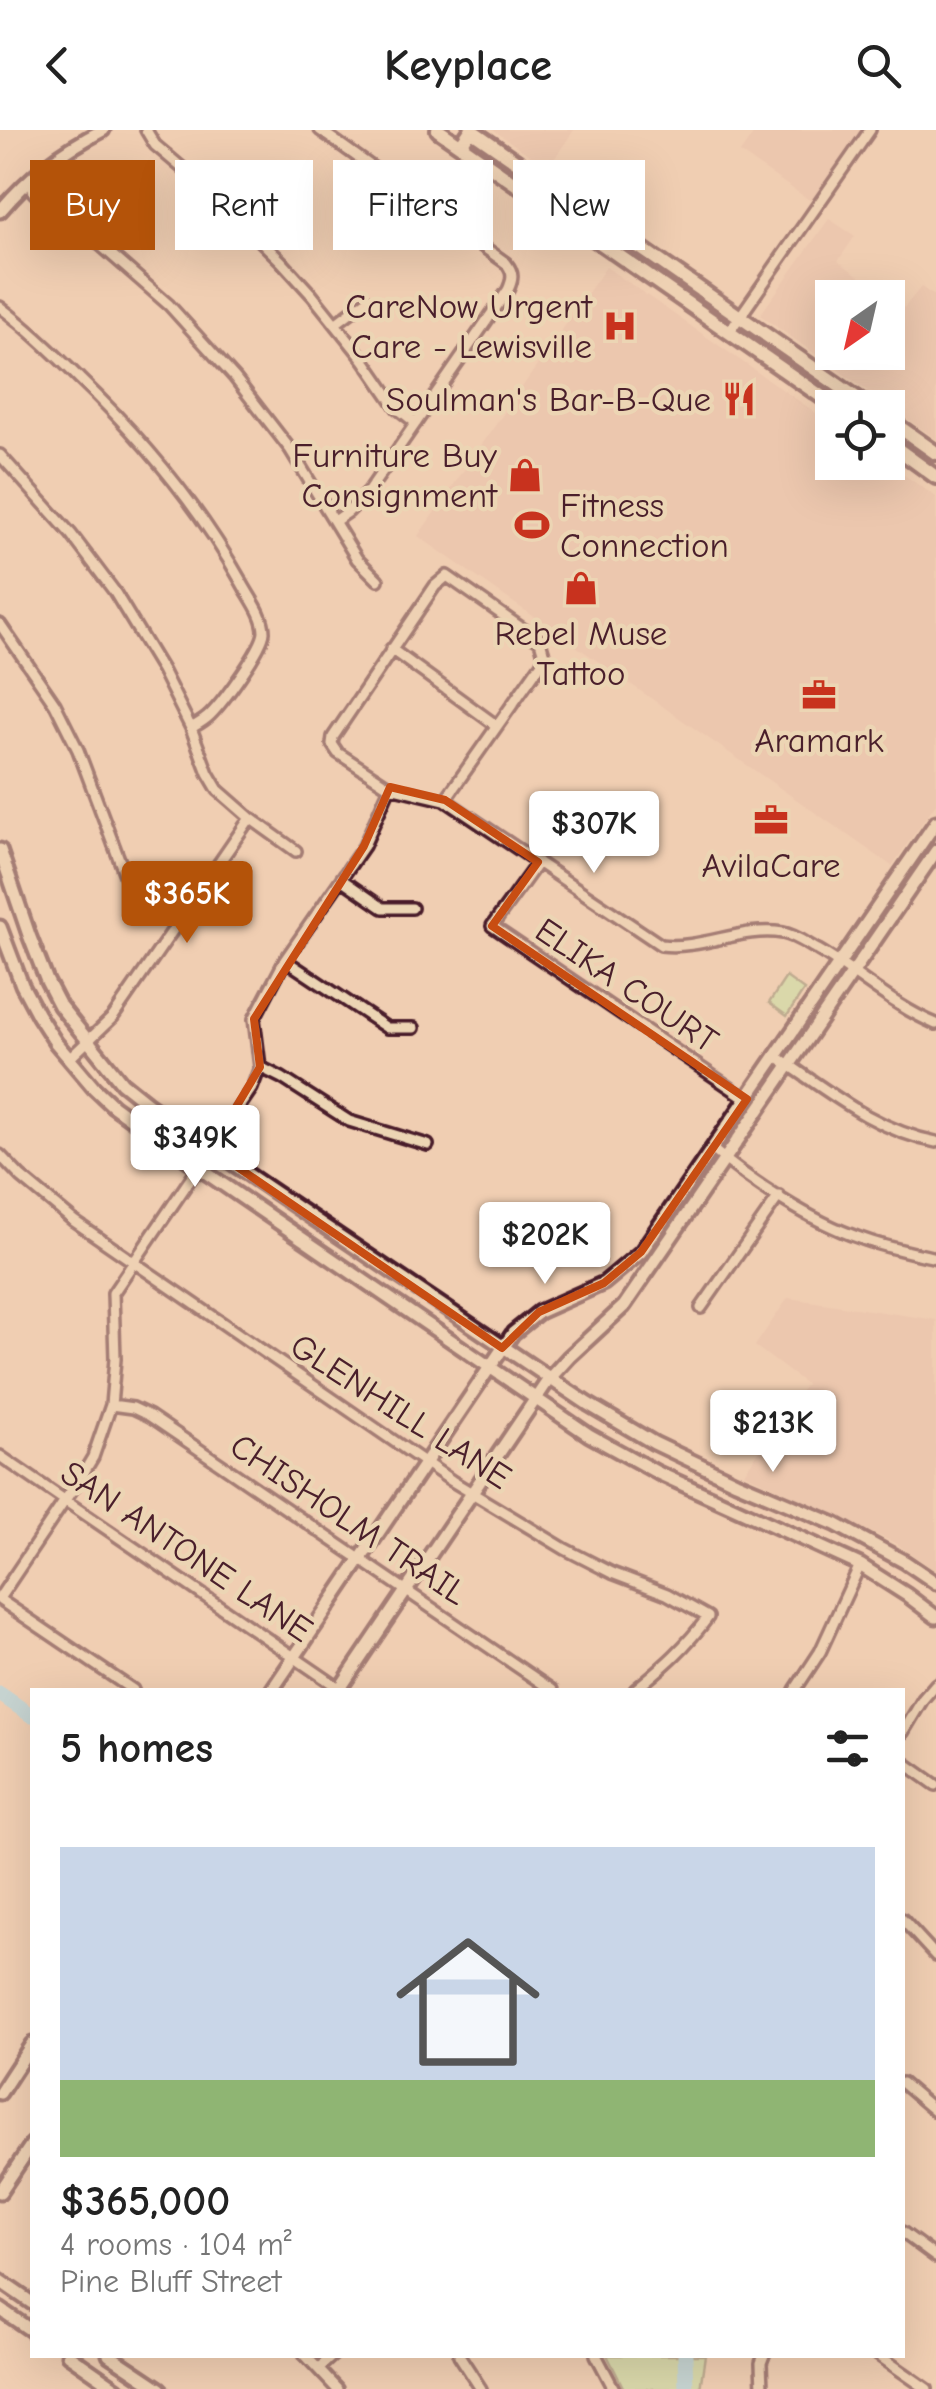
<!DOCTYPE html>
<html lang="en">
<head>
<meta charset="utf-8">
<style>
  :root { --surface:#fff; --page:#f6f6f6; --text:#222; --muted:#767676; --accent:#b45309 }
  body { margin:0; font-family:"Comic Neue",sans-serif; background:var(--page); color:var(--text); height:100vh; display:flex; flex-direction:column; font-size:38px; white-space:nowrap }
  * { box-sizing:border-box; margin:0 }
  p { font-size:32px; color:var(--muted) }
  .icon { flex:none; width:55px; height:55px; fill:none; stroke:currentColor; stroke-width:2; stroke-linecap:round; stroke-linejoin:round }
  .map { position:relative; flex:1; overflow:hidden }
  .sheet { position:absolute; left:30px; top:1558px; width:875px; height:670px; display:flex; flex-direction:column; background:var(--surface); border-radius:0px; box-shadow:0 10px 40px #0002 }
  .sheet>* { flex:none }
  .banner { position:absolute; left:30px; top:30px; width:878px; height:90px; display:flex; gap:20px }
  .needle { width:65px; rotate:214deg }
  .buttons { position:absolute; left:815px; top:150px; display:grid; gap:20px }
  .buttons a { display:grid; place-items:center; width:90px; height:90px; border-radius:0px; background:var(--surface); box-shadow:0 10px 40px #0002; font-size:50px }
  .price { position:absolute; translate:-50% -85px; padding:0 22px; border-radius:10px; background:#fff; color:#222; font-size:32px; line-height:65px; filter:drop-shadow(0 2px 5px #0008) }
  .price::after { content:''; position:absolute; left:50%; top:60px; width:30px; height:22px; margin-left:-15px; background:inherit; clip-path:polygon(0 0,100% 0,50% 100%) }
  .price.current { background:var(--accent); color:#fff }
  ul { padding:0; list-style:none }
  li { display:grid; align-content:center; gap:20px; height:530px; padding:0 30px }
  li span { display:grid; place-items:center; height:310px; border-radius:0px; color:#555 }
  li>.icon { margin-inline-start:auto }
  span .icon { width:180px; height:180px; fill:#fffc; stroke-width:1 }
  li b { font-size:42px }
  h2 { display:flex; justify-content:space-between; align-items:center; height:120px; padding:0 30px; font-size:42px }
  .tag { padding:0 35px; border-radius:0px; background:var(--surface); box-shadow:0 10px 40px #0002; font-size:35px; line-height:90px }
  .tag.current { background:var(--accent); color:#fff }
  header { display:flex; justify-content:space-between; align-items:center; height:130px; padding:0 30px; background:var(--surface); font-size:45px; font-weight:700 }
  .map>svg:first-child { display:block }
  .built { fill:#e6bea8; fill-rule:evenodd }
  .green { fill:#bfe5a0; stroke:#848266; stroke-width:2.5 }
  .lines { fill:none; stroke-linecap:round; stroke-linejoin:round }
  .river { stroke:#94dcf6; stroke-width:15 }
  .street-casing { stroke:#4a1f2b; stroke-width:16 }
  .secondary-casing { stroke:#4a1f2b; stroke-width:19 }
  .primary-casing { stroke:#4a1f2b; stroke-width:20 }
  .street { stroke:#ecd5b4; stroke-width:9 }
  .secondary { stroke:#ecd5b4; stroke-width:11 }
  .primary { stroke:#ecd5b4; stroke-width:12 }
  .marked { fill:none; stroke:#c84d12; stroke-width:8; stroke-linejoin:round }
  .labels { text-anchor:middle; stroke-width:9; stroke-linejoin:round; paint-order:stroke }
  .poi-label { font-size:35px; fill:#4a1f2b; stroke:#ecd5b4; text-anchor:end }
  .street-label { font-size:35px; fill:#4a1f2b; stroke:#ecd5b4 }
</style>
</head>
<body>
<header><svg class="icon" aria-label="back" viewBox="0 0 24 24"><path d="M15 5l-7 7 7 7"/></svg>Keyplace<svg class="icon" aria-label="search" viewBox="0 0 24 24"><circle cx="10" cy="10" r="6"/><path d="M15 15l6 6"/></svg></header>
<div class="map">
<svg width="936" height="2259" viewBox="0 0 936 2259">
  <rect width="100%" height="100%" fill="#f0ceb2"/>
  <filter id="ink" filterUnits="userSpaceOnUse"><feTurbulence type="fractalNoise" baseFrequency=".01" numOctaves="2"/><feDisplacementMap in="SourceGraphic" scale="20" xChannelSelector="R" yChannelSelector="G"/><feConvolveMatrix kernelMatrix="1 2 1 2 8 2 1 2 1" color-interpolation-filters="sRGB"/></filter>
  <g filter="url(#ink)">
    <path class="built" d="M493 0H574L548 38Z
      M756 0H865L814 73 740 23Z
      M829 89 855 106 838 131 904 178 921 157 936 167V309L760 185ZM832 168H888V222H832Z
      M606 137 832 294V332L887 333 936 367V673L892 736 418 406Z
      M788 1168 936 1190V1441L897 1414 744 1343 806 1254 755 1216Z"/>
    <path class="green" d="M786 847 804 860 787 886 769 873Z
      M607 2225H705L700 2259H624Z"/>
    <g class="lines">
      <path class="river" d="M0 1564 32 1586
        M685 2225 686 2259"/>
      <g class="street-casing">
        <path id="street" d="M146 0 155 15 214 65 281 131 312 165 364 230 397 278 416 293
          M320 0 506 133C514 143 513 149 508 160L368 362 348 382 335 391
          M31 48 34 63 50 73 97 112 169 175 235 248 290 319 357 429 378 450
          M0 177C29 199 55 224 80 249 144 310 199 376 242 453 250 468 264 485 264 502 263 518 223 572 210 585 204 591 198 594 191 598
          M335 194 367 170
          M730 201 870 0
          M0 325 71 404 114 461 162 540 191 598 208 643 218 660 250 688 296 721
          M0 494 55 574 78 620 125 745 132 753 183 787
          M391 519 497 596
          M445 670 545 528 540 511 447 446 435 456 333 607 332 614 338 623 390 657 445 670 661 815C702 820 742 796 783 803 795 805 807 814 818 820 858 843 893 876 936 894
          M538 732 492 796 747 969
          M341 749 383 778H412
          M285 830 387 898H414
          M776 926C827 960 874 1000 936 1012
          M69 929 113 887 250 688
          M260 937 282 948 349 991 428 1015
          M712 1019C753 1053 810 1091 860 1108 884 1117 910 1122 936 1128
          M0 1025 21 1047 74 1091 452 1351 565 1419 612 1443 667 1464 708 1487C686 1517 664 1536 635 1560
          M701 1178 779 1066
          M111 1275 133 1278 150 1286 552 1560
          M0 1326 342 1560
          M0 1467 84 1342 93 1327 111 1275 115 1229 113 1163 252 958 260 937 254 889 285 830 364 716 390 657
          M0 1470 133 1560
          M795 1560 820 1522 860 1435
          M902 1604 923 1569 936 1554
          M902 1631 936 1655
          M902 1789 936 1826
          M902 1953 936 1982
          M902 2102 936 2127
          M305 2225 337 2259
          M459 2225 481 2259
          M596 2225 614 2259
          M878 2225 927 2259
          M319 2238 333 2225
          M762 2259 761 2233 764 2225"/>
      </g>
      <g class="secondary-casing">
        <path id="secondary" d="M0 81C32 44 59 23 103 0
          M0 720 29 805 47 851 60 876 122 953 147 973 252 1047 588 1274 654 1313 736 1352 835 1394 905 1432 936 1453
          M0 797 22 855 38 885 56 913 94 958 113 976 199 1038 589 1305 658 1343 860 1435 907 1465 936 1487
          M272 1560 513 1203 539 1182 604 1153 641 1122 936 692
          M339 1560 549 1249 569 1227 624 1176 936 721
          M0 1963 32 1914
          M0 2062 32 2014
          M0 2151 32 2173
          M0 2179 32 2201
          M68 2225 117 2259
          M109 2225 160 2259"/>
      </g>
      <g class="primary-casing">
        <path id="primary" d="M438 0 838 278
          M461 15 471 0 871 278
          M888 289 936 323
          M888 312 936 347"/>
      </g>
      <use href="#street" class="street"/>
      <use href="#secondary" class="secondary"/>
      <use href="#primary" class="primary"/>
    </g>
  </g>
  <path d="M0 0H936V2259H0ZM390 657 445 670 538 732 492 796 747 969 641 1122 604 1153 539 1182 502 1218 211 1019 260 937 254 889 364 716Z" fill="#f0ceb2" fill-opacity=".55" fill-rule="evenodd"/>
  <path class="marked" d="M390 657 445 670 538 732 492 796 747 969 641 1122 604 1153 539 1182 502 1218 211 1019 260 937 254 889 364 716Z"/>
  <defs>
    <g id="hospital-bare" transform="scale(2.7)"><path d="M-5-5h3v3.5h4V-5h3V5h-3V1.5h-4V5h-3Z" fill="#c8321e" stroke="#ecd5b4" stroke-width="2.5" paint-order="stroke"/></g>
    <g id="restaurant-bare" transform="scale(2.7)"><path d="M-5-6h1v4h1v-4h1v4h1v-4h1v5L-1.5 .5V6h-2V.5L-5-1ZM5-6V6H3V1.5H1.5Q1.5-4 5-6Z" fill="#c8321e" stroke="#ecd5b4" stroke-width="2.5" paint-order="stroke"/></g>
    <g id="shop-bare" transform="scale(2.7)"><path d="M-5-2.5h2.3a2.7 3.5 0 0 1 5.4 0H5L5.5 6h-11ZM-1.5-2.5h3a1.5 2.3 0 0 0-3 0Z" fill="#c8321e" stroke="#ecd5b4" stroke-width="2.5" paint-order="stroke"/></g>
    <g id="stadium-bare" transform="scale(2.7)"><path d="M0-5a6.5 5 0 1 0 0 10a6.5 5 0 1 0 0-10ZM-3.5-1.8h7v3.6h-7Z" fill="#c8321e" stroke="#ecd5b4" stroke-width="2.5" paint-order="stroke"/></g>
    <g id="office-bare" transform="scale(2.7)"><path d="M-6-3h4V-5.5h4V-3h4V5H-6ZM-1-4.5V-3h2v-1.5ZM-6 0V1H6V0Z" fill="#c8321e" stroke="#ecd5b4" stroke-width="2.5" paint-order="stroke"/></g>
  </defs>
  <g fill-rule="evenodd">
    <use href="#hospital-bare" x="620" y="196"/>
    <use href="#restaurant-bare" x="739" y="269"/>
    <use href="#shop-bare" x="525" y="345"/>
    <use href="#stadium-bare" x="532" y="395"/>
    <use href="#shop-bare" x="581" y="458"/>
    <use href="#office-bare" x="819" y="565"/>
    <use href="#office-bare" x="771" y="690"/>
  </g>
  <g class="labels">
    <g class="poi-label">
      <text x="592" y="188">CareNow Urgent<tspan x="592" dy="40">Care - Lewisville</tspan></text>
      <text x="711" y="281">Soulman's Bar-B-Que</text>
      <text x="497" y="337">Furniture Buy<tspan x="497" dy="40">Consignment</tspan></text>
      <text x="560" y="387" text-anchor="start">Fitness<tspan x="560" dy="40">Connection</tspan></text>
      <text x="581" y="515" text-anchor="middle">Rebel Muse<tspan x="581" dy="40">Tattoo</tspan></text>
      <text x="819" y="622" text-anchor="middle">Aramark</text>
      <text x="771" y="747" text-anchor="middle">AvilaCare</text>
    </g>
    <g class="street-label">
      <text transform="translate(627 855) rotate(34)" y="12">ELIKA COURT</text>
      <text transform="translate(401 1281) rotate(33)" y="12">GLENHILL LANE</text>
      <text transform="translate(349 1389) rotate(34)" y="12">CHISHOLM TRAIL</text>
      <text transform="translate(187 1421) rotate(34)" y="12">SAN ANTONE LANE</text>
    </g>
  </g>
</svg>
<div class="buttons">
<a><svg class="needle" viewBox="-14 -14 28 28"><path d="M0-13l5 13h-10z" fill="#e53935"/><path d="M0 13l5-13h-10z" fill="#767676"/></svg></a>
<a><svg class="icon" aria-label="locate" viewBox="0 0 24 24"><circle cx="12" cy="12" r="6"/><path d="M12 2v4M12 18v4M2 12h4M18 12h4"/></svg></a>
</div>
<b class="price" style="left:594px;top:746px">$307K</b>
<b class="price current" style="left:187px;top:816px">$365K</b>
<b class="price" style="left:195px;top:1060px">$349K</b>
<b class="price" style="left:545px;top:1157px">$202K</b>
<b class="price" style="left:773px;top:1345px">$213K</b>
<div class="banner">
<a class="tag current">Buy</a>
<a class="tag">Rent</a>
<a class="tag">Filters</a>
<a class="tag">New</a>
</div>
<section class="sheet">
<h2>5 homes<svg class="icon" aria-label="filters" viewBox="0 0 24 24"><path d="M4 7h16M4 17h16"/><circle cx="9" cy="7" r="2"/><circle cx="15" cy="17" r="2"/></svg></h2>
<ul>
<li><span style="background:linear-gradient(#c9d6e8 75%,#8fb573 0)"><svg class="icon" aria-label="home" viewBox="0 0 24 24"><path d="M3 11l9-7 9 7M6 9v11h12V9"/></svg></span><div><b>$365,000</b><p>4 rooms · 104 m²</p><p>Pine Bluff Street</p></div></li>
</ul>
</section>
</div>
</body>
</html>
